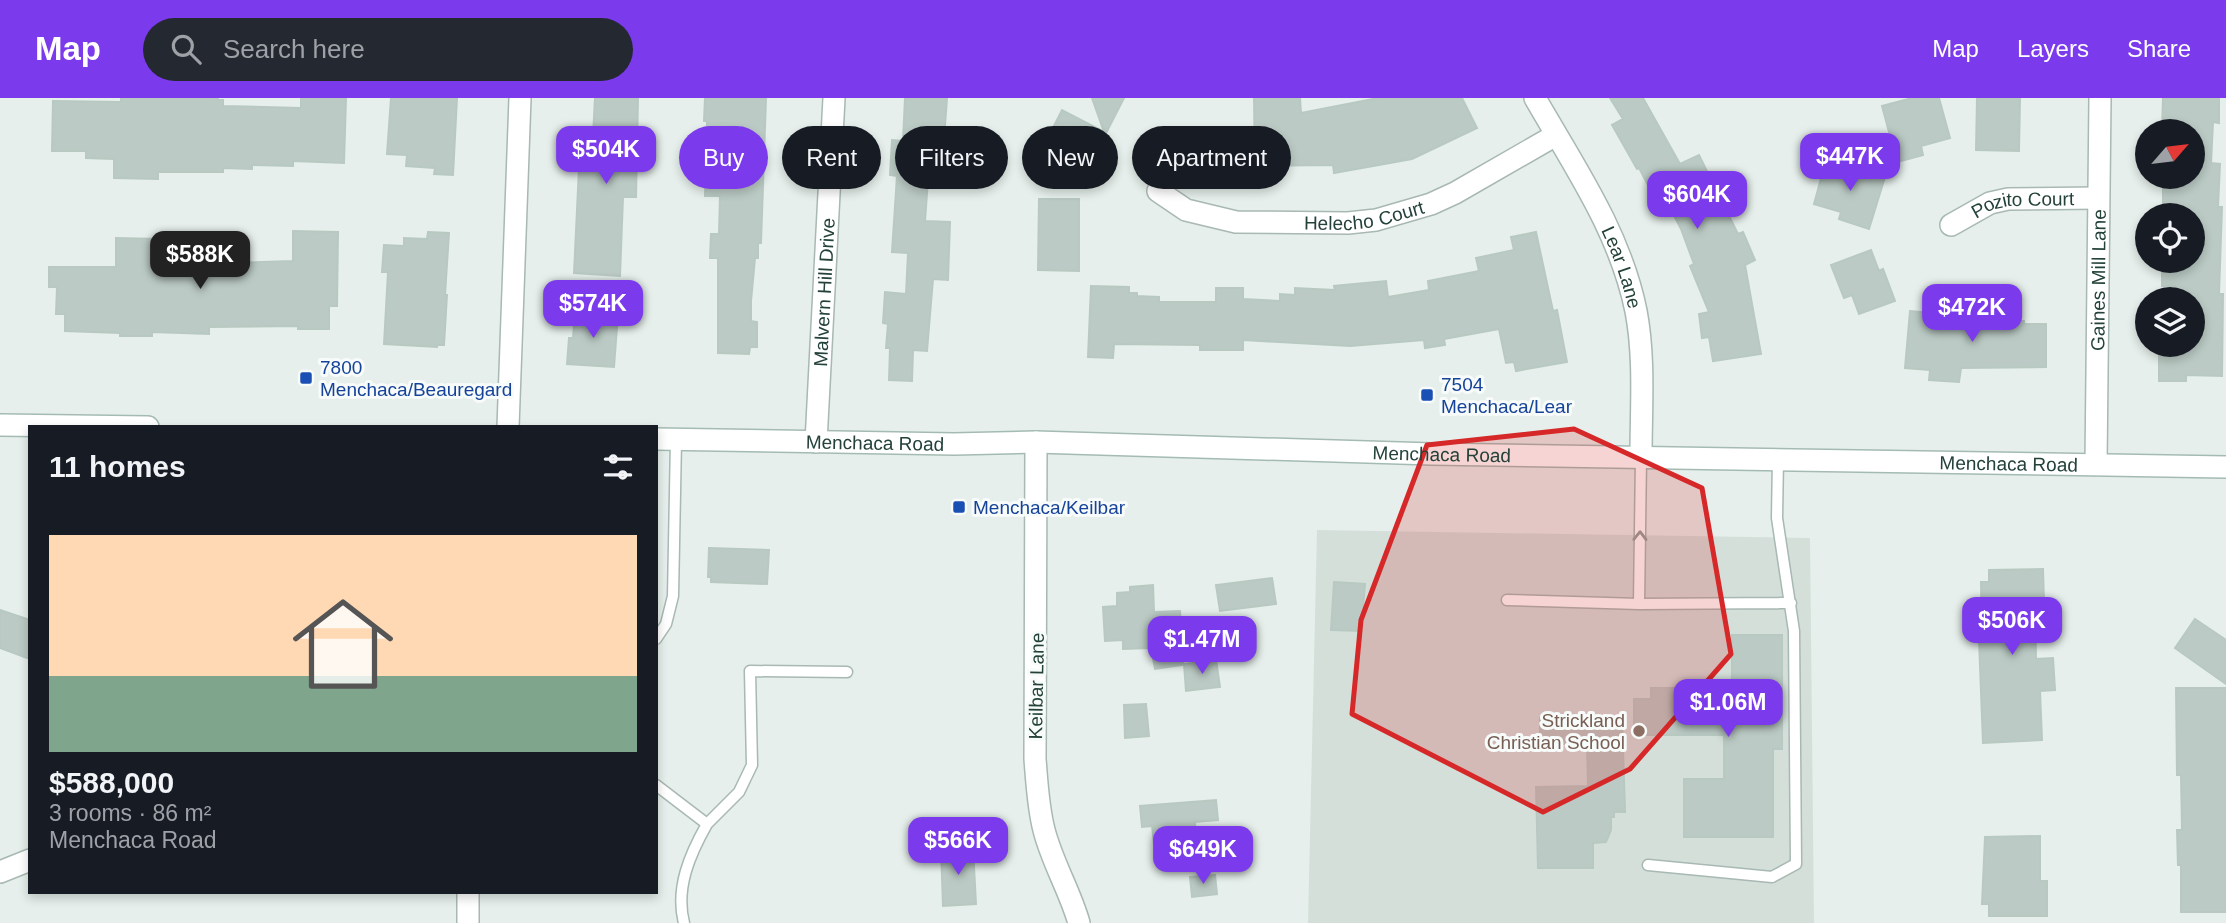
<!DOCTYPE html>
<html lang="en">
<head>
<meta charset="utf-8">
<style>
  :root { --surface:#171b24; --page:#242831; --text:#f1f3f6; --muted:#9ea1a6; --line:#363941; --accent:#7c3aed }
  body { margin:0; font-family:Arial,sans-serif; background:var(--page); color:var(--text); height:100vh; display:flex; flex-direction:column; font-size:26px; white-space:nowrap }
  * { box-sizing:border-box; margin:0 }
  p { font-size:23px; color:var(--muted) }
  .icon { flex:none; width:38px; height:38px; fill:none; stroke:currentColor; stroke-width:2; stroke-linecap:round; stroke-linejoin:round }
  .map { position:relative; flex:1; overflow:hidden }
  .sheet { position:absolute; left:28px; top:327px; width:630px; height:469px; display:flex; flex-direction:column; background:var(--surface); border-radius:0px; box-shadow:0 4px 10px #0003 }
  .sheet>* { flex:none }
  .banner { position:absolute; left:679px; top:28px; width:665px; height:63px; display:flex; gap:14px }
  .needle { width:46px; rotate:62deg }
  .buttons { position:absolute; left:2135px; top:21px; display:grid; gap:14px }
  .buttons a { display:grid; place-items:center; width:70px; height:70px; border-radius:50%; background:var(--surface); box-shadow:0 4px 10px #0003; font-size:35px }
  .price { position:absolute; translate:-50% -60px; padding:0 16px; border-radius:14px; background:var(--accent); color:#fff; font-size:23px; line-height:46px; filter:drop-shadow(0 2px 4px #0008) }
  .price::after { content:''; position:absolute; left:50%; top:42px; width:21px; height:16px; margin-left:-10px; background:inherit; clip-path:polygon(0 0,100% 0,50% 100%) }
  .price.selected { background:#222; color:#fff }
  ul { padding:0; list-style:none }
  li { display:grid; align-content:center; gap:14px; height:371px; padding:0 21px }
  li+li { border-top:2px solid var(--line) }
  li span { display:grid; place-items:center; height:217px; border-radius:0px; color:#555 }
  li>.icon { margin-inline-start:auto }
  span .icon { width:126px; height:126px; fill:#fffc; stroke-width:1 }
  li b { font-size:30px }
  h2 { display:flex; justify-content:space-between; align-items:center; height:84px; padding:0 21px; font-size:30px }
  .tag { padding:0 24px; border-radius:32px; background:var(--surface); box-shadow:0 4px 10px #0003; font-size:24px; line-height:63px }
  .tag.selected { background:var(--accent); color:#fff }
  header { display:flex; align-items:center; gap:42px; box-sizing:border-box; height:98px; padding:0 35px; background:var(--accent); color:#fff }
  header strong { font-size:33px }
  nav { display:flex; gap:38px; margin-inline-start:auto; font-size:24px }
  .search { width:490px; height:63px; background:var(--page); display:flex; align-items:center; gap:18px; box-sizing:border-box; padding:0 24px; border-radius:38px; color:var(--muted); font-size:26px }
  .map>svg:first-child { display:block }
  .built { fill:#d4dfda }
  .building { fill:#bbcac4; stroke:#b8c9c2; stroke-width:2 }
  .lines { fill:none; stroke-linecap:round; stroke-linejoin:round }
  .lane-casing { stroke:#a8b8b2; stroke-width:13 }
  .street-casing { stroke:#a8b8b2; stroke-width:24 }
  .secondary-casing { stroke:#a4bbb3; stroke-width:24 }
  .lane { stroke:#fff; stroke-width:10 }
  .street { stroke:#fff; stroke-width:21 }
  .secondary { stroke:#fff; stroke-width:21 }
  .oneway { stroke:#92a09c }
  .marked { fill:#d62828; fill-opacity:0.2; stroke:#d62828; stroke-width:5; stroke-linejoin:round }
  .transit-dot { fill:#1a4fb4; stroke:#f7fbf9; stroke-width:2.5 }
  .education-dot { fill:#8d6e63; stroke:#f7fbf9; stroke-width:2.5 }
  .labels { text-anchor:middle; stroke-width:6; stroke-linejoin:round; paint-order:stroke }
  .street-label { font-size:19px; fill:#24423a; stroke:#f7fbf9 }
  .transit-label { font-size:19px; fill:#164399; stroke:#f7fbf9; text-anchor:start }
  .education-label { font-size:19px; fill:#785e54; stroke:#f7fbf9; text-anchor:end }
</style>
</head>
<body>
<header>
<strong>Map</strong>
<div class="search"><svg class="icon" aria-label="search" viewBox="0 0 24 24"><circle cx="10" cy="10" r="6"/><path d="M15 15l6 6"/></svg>Search here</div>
<nav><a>Map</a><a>Layers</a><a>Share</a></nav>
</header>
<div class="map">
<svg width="2226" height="825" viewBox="0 0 2226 825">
  <rect width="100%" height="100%" fill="#e6efeb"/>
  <path class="built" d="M1317 432 1810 440 1814 825H1308Z"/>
  <path class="building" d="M121 0H218L217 2H223V8L301 10V0H346L344 65 293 63V68L252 67V71L223 70V74H158V81L114 80V61L86 60V53H52L53 3 121 4Z
    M391 0H457L453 77 434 76 435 70 406 68 407 57 387 56Z
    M595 0H638L636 99H623L620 178 574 175 579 70 584 71 585 38H593Z
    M705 0H766L761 145H758V160H755L751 203V223L757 224V249H750L749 256 718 255V160H710L711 136H719L720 98H705L707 23H704Z
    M905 0H947L942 68H929L925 123 950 124 948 182 933 181 927 253 913 252 912 283 889 282 890 250H886L888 226 883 225 885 194 906 196 908 155 892 154 897 78 890 77 892 42 903 43Z
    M1092 0H1124L1078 90 1034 67 1062 12 1104 34Z
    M1254 0H1300L1301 15 1378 0H1462L1477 30 1412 61 1334 75 1333 67 1255 68Z
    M1610 0H1643L1680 66 1699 57 1738 136 1743 134 1755 162 1745 167 1761 256 1713 263 1709 239 1702 240 1699 216 1709 214 1690 168 1694 166 1681 131 1668 106 1660 110 1639 70 1637 71 1612 27 1623 21Z
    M1912 0H1939L1950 40 1921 48 1923 57 1897 64 1882 8Z
    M1977 0H2020L2019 53 1976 52Z
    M2163 0H2219V25L2213 24 2211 65 2220 66 2218 109H2222L2219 196H2223L2222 278 2186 277V283H2159V247H2193V201H2175V188H2162V163H2193V117H2163V79H2193V33H2162Z
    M1826 62 1885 79 1869 131 1839 121 1841 114 1814 106Z
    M1039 101H1079V173L1038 172Z
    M293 133 338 134 337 208H329V231H298V228L209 229V236L152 234V238H120V235L65 233V216H56L57 189H49V169H116V140L160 141 159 169 233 172V165L293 163Z
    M428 134 449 135 445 197H447L444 247H437V249L384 246 388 174H382L384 147 404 148V140L427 141Z
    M1536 134 1553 213 1557 212 1567 264 1516 273 1514 264 1506 265 1499 231 1444 241 1445 247 1425 250 1424 242 1350 248 1243 242V252H1200V247L1114 246 1113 260 1088 259 1091 188 1129 189V195H1137V198L1159 199V204H1216V190H1243V201L1280 203V196L1295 197V190L1335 192 1334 188 1386 183 1388 199 1429 192 1428 183 1479 173 1476 160 1514 152 1511 139Z
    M1871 152 1879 173 1883 171 1895 203 1859 216 1852 197 1844 200 1831 167Z
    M1910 213 1984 220V216L2011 215V223H2024V226H2046V269L1961 270 1959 284 1929 282 1930 272 1905 270Z
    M575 214 618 216 614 269 567 266 569 240H573Z
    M709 450 769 452 767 486 711 484V479H708Z
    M2043 471 2044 505H2035L2036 561 2053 560 2055 592 2040 593 2042 642 1983 645 1979 542H1982L1981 484H1989V472Z
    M1272 480 1276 506 1220 513 1216 487Z
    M1334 484 1365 486 1361 533 1331 532Z
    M1153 487 1154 514 1180 513 1183 567 1155 571 1151 550 1123 551V542L1105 543 1103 509 1117 508V495L1130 494V489Z
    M0 512 30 522V561L0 550Z
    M2195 521 2226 542V586L2175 550Z
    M1732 537H1782V651H1773V739H1684V681H1724V637H1634V601H1651V590H1732Z
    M1216 562 1220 589 1186 593 1184 566Z
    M2176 590H2226V814H2181V767H2178L2177 732H2182L2181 677H2177Z
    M1146 606 1149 638 1125 640 1124 607Z
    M1622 619 1625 714H1614V719H1611V732L1606 744 1593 745V770H1538L1536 689 1588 688 1587 646H1540V620Z
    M1216 702 1218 722 1195 724 1196 742 1154 746 1152 728 1142 729 1140 708Z
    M2040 738V783H2047V818H1989V806H1982L1985 739Z
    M973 750 976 806 943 808 941 751Z
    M1215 777 1217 796 1192 799 1190 779Z"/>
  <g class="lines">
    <g class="lane-casing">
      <path id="lane" d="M1507 502 1639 506 1791 505
        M1639 506 1641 359
        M656 541 666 526 673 498 676 342
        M656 687 707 726C690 756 675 790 684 825
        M707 726 739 694 752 667 750 573 847 574
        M1648 767 1772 779 1796 766 1794 533 1777 420 1778 360"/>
    </g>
    <g class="street-casing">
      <g id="street">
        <path id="s1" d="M1535 0C1574 68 1620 134 1636 213 1645 260 1641 310 1641 358"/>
        <path id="s2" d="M1158 93 1186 112 1236 124 1348 125 1376 122 1431 106 1455 95 1556 37"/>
        <path id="s3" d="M1951 127 1990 105 2008 101 2098 100"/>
        <path d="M508 329 520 0"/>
        <path id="s4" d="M816 344 834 0"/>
        <path d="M1036 344 1035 661C1037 685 1038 709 1044 732 1052 764 1070 793 1079 825"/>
        <path id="s5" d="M2096 366 2100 0"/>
        <path d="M0 774 30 762"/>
        <path d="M468 794V825"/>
      </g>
    </g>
    <g class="secondary-casing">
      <g id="secondary">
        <path d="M0 327 148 329"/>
        <path id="s6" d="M656 341 954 346 1036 344 1432 356 2226 369"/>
      </g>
    </g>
    <use href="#lane" class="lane"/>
    <use href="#street" class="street"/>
    <use href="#secondary" class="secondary"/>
  </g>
  <defs><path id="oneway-chevron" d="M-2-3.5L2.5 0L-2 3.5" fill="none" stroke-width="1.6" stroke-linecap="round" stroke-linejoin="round" transform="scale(1.75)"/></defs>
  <use class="oneway" href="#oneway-chevron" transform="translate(1640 438) rotate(-89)"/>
  <path class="marked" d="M1574 331 1702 390 1731 556 1630 671 1543 714 1352 616 1361 522 1427 347Z"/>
  <g class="transit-dot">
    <rect x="299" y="273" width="14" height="14" rx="3.5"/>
    <rect x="1420" y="290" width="14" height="14" rx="3.5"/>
    <rect x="952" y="402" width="14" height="14" rx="3.5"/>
  </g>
  <circle class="education-dot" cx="1639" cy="633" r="7"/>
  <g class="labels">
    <g class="street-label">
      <text dy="7" stroke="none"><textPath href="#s3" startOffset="77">Pozito Court</textPath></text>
      <text dy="7" stroke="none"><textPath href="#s2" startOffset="214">Helecho Court</textPath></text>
      <text dy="7" stroke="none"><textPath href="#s1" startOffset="191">Lear Lane</textPath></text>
      <text dy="7" stroke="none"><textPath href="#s5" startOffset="184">Gaines Mill Lane</textPath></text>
      <text dy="7" stroke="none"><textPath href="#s4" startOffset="150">Malvern Hill Drive</textPath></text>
      <text dy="7" stroke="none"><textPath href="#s6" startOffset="219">Menchaca Road</textPath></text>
      <text dy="7" stroke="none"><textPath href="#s6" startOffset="786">Menchaca Road</textPath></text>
      <text dy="7" stroke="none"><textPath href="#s6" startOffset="1353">Menchaca Road</textPath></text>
      <text transform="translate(1036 588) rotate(-89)" y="7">Keilbar Lane</text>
    </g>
    <g class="transit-label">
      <text x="320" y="276">7800<tspan x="320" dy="22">Menchaca/Beauregard</tspan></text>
      <text x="1441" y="293">7504<tspan x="1441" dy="22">Menchaca/Lear</tspan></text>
      <text x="973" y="416">Menchaca/Keilbar</text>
    </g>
    <g class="education-label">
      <text x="1625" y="629">Strickland<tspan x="1625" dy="22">Christian School</tspan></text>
    </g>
  </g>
</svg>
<div class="buttons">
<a><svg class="needle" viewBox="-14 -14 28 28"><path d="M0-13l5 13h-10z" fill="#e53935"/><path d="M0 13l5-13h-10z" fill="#9ea1a6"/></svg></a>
<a><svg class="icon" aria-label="locate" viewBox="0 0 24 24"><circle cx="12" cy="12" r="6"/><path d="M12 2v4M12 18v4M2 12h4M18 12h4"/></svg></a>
<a><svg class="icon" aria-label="layers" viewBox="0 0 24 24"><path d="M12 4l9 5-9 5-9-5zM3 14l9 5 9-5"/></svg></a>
</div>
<b class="price" style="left:606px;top:88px">$504K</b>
<b class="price" style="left:1850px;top:95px">$447K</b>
<b class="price" style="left:1697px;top:133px">$604K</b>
<b class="price selected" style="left:200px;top:193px">$588K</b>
<b class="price" style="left:593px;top:242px">$574K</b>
<b class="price" style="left:1972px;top:246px">$472K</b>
<b class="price" style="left:2012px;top:559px">$506K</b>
<b class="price" style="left:1202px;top:578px">$1.47M</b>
<b class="price" style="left:1728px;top:641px">$1.06M</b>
<b class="price" style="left:958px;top:779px">$566K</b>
<b class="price" style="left:1203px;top:788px">$649K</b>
<div class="banner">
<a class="tag selected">Buy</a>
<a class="tag">Rent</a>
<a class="tag">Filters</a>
<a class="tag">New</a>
<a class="tag">Apartment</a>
</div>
<section class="sheet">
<h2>11 homes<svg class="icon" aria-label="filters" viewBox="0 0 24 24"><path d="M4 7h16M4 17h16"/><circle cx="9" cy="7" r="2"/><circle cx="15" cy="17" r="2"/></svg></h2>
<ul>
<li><span style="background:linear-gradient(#ffd9b3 65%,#7fa58c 0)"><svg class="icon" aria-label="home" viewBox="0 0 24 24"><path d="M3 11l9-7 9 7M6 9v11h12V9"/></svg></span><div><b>$588,000</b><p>3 rooms · 86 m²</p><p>Menchaca Road</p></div></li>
</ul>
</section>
</div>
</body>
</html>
